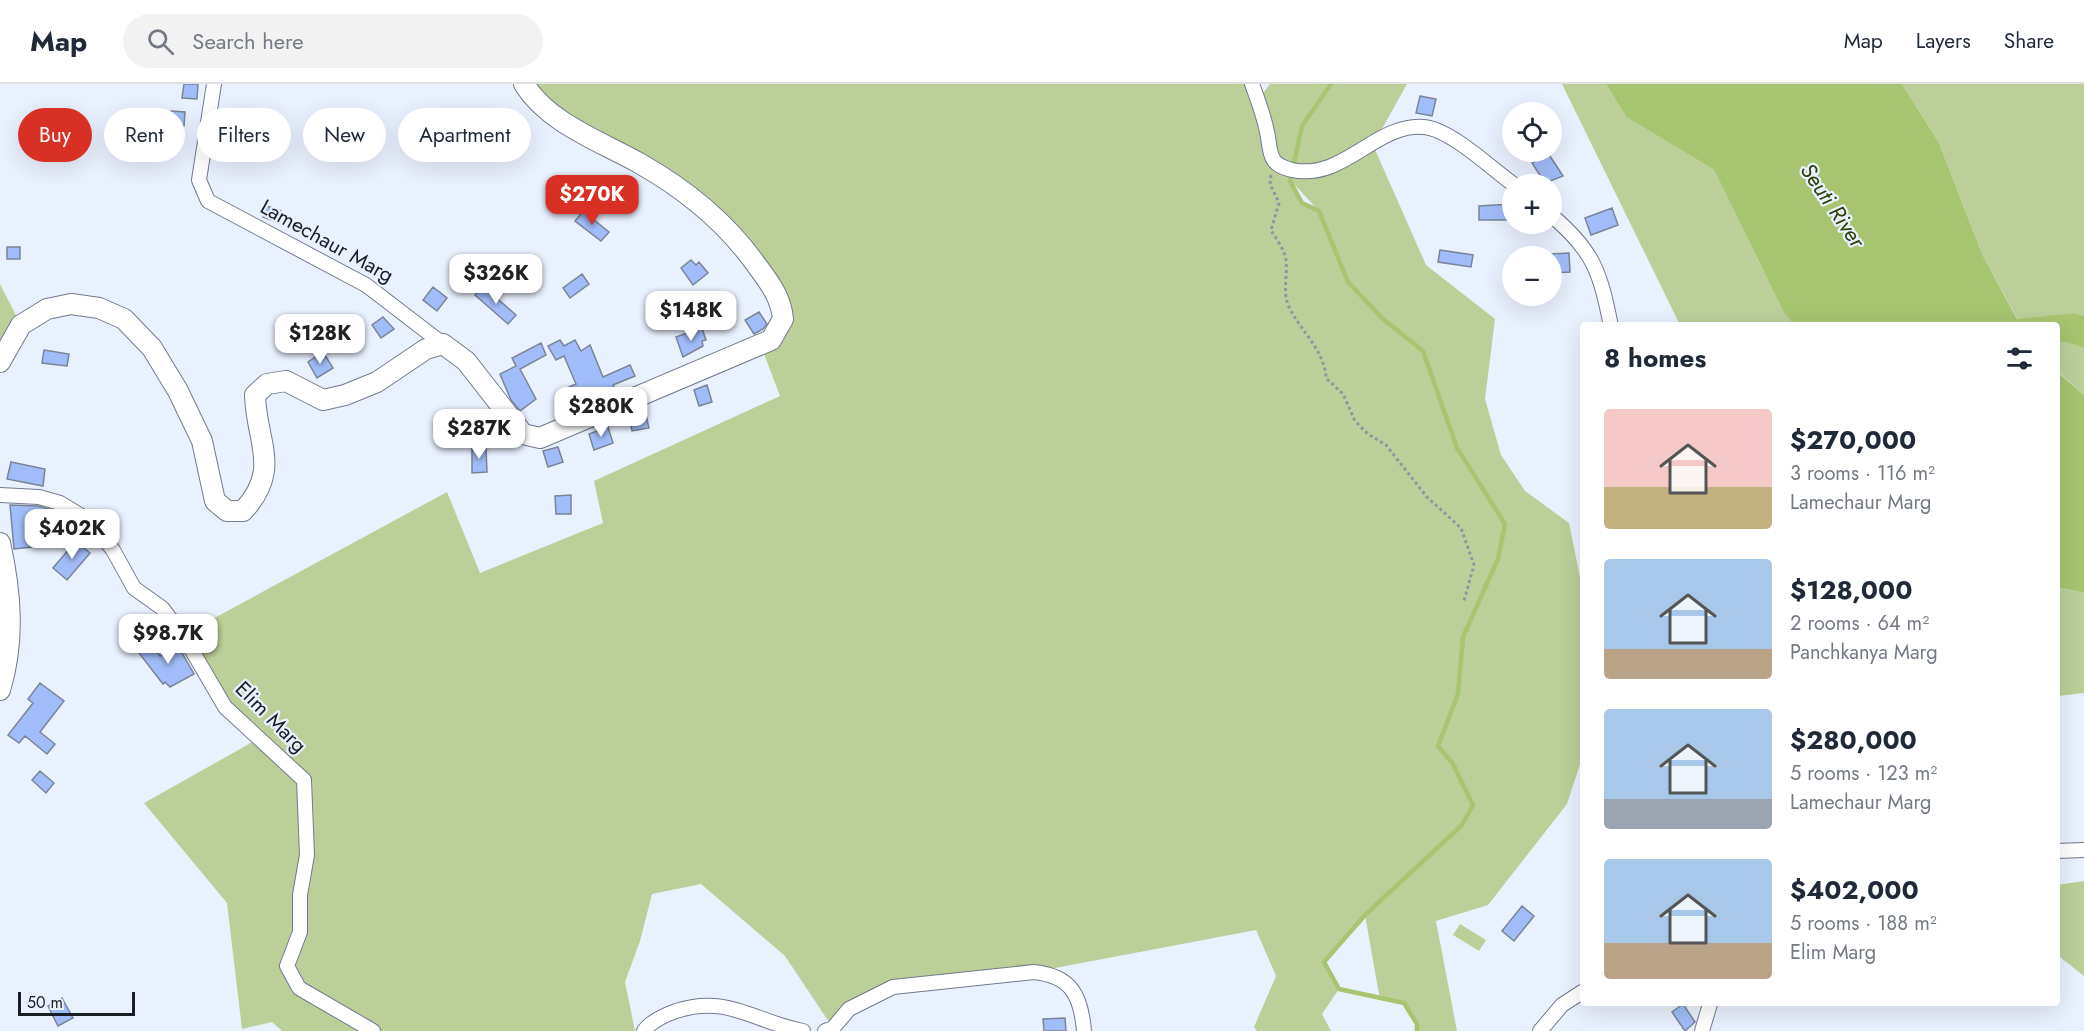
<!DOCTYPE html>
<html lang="en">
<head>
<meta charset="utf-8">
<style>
  :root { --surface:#fff; --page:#f2f2f3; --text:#1f2937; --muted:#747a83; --line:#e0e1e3; --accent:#d93025 }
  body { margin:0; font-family:Jost,sans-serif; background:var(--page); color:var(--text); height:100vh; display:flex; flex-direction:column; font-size:22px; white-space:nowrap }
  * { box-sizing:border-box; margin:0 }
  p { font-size:20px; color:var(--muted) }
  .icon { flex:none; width:33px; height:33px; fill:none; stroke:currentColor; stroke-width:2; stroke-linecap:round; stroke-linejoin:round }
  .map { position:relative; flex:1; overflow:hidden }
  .details { position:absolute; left:1580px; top:238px; width:480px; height:684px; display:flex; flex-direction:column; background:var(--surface); border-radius:6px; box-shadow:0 6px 24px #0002 }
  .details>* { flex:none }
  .top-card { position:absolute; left:18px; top:24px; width:570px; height:54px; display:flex; gap:12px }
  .controls { position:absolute; left:1502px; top:18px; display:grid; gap:12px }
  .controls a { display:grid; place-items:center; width:60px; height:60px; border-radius:50%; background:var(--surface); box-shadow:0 6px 24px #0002; font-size:30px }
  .scale { position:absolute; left:18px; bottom:15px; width:117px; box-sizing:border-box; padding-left:6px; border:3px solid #1a1e25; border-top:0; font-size:16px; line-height:21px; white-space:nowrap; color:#1a1e25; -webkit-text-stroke:4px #eaf1fe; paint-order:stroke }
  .price { position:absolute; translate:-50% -51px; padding:0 14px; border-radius:12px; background:#fff; color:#222; font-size:20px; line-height:39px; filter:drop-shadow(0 2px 3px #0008) }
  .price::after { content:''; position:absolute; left:50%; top:36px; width:18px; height:14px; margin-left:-9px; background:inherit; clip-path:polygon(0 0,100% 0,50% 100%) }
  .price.active { background:var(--accent); color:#fff }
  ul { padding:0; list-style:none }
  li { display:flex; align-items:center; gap:18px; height:150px; padding:0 24px }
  li span { display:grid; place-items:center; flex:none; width:168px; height:120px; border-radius:6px; color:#555 }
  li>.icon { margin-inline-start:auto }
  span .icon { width:72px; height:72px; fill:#fffc; stroke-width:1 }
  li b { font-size:26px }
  h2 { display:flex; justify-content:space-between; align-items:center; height:72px; padding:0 24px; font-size:26px }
  .chip { padding:0 21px; border-radius:27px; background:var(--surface); box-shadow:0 6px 24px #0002; font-size:21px; line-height:54px }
  .chip.active { background:var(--accent); color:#fff }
  header { display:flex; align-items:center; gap:36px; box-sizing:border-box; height:84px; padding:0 30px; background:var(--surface); border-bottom:2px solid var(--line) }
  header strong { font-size:28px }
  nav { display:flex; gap:33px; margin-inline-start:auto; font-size:21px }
  .search { width:420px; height:54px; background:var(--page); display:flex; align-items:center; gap:15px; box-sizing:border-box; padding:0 21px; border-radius:33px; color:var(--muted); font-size:22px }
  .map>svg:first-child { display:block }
  .green { fill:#bccf99; fill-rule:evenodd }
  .water { fill:#a7c471 }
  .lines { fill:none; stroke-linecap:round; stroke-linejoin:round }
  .stream { stroke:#a7c471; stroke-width:4.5 }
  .building { fill:#a1bdf9; stroke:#7a8498; stroke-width:1.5 }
  .street-casing { stroke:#717a8e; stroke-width:16 }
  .secondary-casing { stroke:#717a8e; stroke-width:22 }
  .path { stroke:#8f959f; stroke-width:3; stroke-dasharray:3 3; stroke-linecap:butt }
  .street { stroke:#fff; stroke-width:14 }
  .secondary { stroke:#fff; stroke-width:20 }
  .labels { text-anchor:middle; stroke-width:4.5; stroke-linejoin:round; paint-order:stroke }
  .street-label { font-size:21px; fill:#1a1e25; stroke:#eaf1fe }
  .water-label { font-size:22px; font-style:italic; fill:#2e3f00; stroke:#eaf1fe }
</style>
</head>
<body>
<header>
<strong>Map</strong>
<div class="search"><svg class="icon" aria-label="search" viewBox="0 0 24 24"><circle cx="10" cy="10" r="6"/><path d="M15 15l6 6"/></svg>Search here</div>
<nav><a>Map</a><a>Layers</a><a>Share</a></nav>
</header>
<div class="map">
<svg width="2084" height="947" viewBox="0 0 2084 947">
  <rect width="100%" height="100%" fill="#eaf1fe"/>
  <path class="green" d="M524 0H1252L1258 16 1270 0H1407L1373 61 1426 181 1495 235 1485 315 1501 371 1525 407 1569 439 1582 503V674L1567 720 1488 821 1436 837 1457 947H1417V940L1404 919 1380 916 1365 831 1324 878 1339 905 1322 930 1331 947H1257L1254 943 1276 892 1256 846 1034 888 893 903 833 944 785 872 701 800 652 810 640 857 625 898 635 947H282L272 938 242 945 227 819 144 719 258 655 229 626 183 551 447 408 480 489 603 439 594 397 780 312 761 262 783 235 743 162 639 79ZM1292 99H1293L1318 126 1302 119Z
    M1562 0H1606L1626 33 1714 86 1784 229 1794 241H1680Z
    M1902 0H2084V232L2075 229 2018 236 1982 170 1939 59Z
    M0 200 21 241 0 278Z
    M2057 258H2065L2084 264V311L2057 287Z
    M2056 503 2084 509V609L2057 612Z
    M2084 797V892L2056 870 2057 801Z
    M1460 840 1486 856 1479 867 1453 851Z"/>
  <path class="water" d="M1606 0H1902L1939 59 1982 170 2017 235 2075 229 2084 232V264L2065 258H2057L2056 242 1794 241 1784 229 1714 86 1626 33Z
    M2056 287 2084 311V509L2057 503Z"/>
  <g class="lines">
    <path class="stream" d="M1331 0 1302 42 1290 97 1302 119 1319 127 1348 198 1383 235 1423 267 1457 364 1505 440 1498 475 1463 553 1458 610 1438 662 1453 680 1473 721 1462 741 1365 831 1324 878 1339 905 1404 919 1417 940V947"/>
  </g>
  <path class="building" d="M184 0H198L197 15 182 14Z
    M1420 12 1436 15 1432 32 1416 29Z
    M171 27 185 28 184 42 170 41Z
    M1548 69 1563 92 1545 99 1532 79Z
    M1512 120V136H1479V122Z
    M267 122 281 127 277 138 263 133Z
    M1612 124 1618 141 1591 151 1585 134Z
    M583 127 609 148 601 157 575 137Z
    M7 163H20V175H7Z
    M1440 166 1473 171 1471 183 1438 178Z
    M1569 169 1570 188 1551 189V170Z
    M691 176 696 181 699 178 708 189 693 201 681 184Z
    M582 190 589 200 570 214 563 204Z
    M483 202 516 231 508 240 475 211Z
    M433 203 447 214 437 227 423 216Z
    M759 228 767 240 763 245 754 250 745 236Z
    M383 233 394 245 381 254 372 241Z
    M702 244 706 256 702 257 703 262 683 273 676 253Z
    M560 256 564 262 575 256 581 267 590 261 603 293 630 281 635 292 613 301 616 307 582 322 578 315 575 317 569 303 576 300 564 272 556 276 548 262Z
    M541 259 546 271 520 285 536 315 520 327 511 316 500 290 516 282 512 274Z
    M44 266 69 270 67 282 42 279Z
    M323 268 333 284 317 294 308 278Z
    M707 301 712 318 699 322 694 306Z
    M645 327 649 344 632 347 629 330Z
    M608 343 613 359 594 366 589 350Z
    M558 363 563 378 548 383 543 367Z
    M472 364H486L487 388 472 389Z
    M11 378 45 385 43 402 7 395Z
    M571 411V430H556L555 412Z
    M10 421 38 422 56 427 80 443 71 456 28 430 32 463 14 465Z
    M76 457 90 469 67 496 53 484Z
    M151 560 160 572 178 562 194 590 170 603 165 598 163 600 139 569Z
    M40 599 64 617 40 648 55 660 47 670 25 652 19 659 8 651 33 619 28 615Z
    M40 687 54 699 46 709 32 696Z
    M1522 822 1534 832 1514 857 1502 847Z
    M62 914 73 934 58 942 48 922Z
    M1683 920 1695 938 1685 947 1672 928Z
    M1065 934 1066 947H1044L1043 935Z"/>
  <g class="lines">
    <g class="street-casing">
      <path id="street" d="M214 0 199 96 208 117 366 201 443 260
        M1252 0C1258 16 1264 32 1267 48 1269 56 1269 68 1273 75 1277 82 1285 84 1292 86 1344 97 1375 39 1424 43 1450 45 1492 85 1513 100
        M1551 131C1594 167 1600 188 1611 242
        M0 411 39 413 60 419 80 431 97 446 113 466 134 504 162 524 183 551 225 623 304 696 307 771 300 811V848L287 882 299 904 373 947
        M2056 767 2084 766
        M644 947C650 938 665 931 676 927 727 910 755 938 803 947
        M825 947 833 944 849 925 893 903 1034 888C1071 892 1081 911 1084 947
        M1540 947 1562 921 1582 908
        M1702 947 1710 920"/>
    </g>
    <g class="secondary-casing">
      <path id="secondary" d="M0 278 21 241 47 225 71 220 99 224 124 235 152 264 178 307 202 357 215 417 227 427H243C282 385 256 358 255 311L267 300 286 297 323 316 345 311 377 298 426 265 443 260 466 277 523 350 540 354 771 256 783 235C781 212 768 197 755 179 724 136 685 105 639 79 600 57 548 39 524 0
        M0 459C11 508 15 557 0 606"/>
    </g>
    <path class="path" d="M1271 91 1270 100 1279 119 1271 146C1276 155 1285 166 1286 176 1288 192 1282 208 1289 223 1300 246 1325 267 1326 294L1343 310 1355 337 1368 350 1386 361 1427 413 1461 444 1474 481 1464 517"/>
    <use href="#street" class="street"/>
    <use href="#secondary" class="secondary"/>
  </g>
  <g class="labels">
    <g class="street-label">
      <text transform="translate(327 157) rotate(29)" y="7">Lamechaur Marg</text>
      <text transform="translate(271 633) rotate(45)" y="7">Elim Marg</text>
    </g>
    <g class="water-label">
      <text transform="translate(1833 121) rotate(56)" y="8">Seuti River</text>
    </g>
  </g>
</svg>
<div class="controls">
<a><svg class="icon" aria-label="locate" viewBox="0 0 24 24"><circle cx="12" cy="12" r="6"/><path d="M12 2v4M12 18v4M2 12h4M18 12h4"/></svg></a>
<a>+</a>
<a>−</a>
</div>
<div class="scale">50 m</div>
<b class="price active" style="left:592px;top:142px">$270K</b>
<b class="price" style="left:496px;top:221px">$326K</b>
<b class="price" style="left:691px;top:258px">$148K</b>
<b class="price" style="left:320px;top:281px">$128K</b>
<b class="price" style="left:601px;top:354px">$280K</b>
<b class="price" style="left:479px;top:376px">$287K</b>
<b class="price" style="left:72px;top:476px">$402K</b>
<b class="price" style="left:168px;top:581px">$98.7K</b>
<div class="top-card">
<a class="chip active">Buy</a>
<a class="chip">Rent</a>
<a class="chip">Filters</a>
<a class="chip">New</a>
<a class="chip">Apartment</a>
</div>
<section class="details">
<h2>8 homes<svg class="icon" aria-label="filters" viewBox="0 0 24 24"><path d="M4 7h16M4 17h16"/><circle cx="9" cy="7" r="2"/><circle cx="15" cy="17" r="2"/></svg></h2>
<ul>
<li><span style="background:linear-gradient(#f6c9c9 65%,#c2b280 0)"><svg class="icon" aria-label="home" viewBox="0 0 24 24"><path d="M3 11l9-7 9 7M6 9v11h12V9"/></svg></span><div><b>$270,000</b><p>3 rooms · 116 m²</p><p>Lamechaur Marg</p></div></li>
<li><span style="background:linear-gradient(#a9c7e8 75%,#b9a48a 0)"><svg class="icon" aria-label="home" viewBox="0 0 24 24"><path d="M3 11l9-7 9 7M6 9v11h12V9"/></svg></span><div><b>$128,000</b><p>2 rooms · 64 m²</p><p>Panchkanya Marg</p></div></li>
<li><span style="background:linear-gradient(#a9c7e8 75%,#9aa5b1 0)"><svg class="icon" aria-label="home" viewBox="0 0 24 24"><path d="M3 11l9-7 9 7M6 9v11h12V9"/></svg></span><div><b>$280,000</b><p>5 rooms · 123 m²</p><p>Lamechaur Marg</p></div></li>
<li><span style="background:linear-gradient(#a9c7e8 70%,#b9a48a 0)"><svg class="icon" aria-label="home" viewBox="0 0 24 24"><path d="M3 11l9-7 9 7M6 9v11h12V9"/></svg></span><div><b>$402,000</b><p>5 rooms · 188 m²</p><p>Elim Marg</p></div></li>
</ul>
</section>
</div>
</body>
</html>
